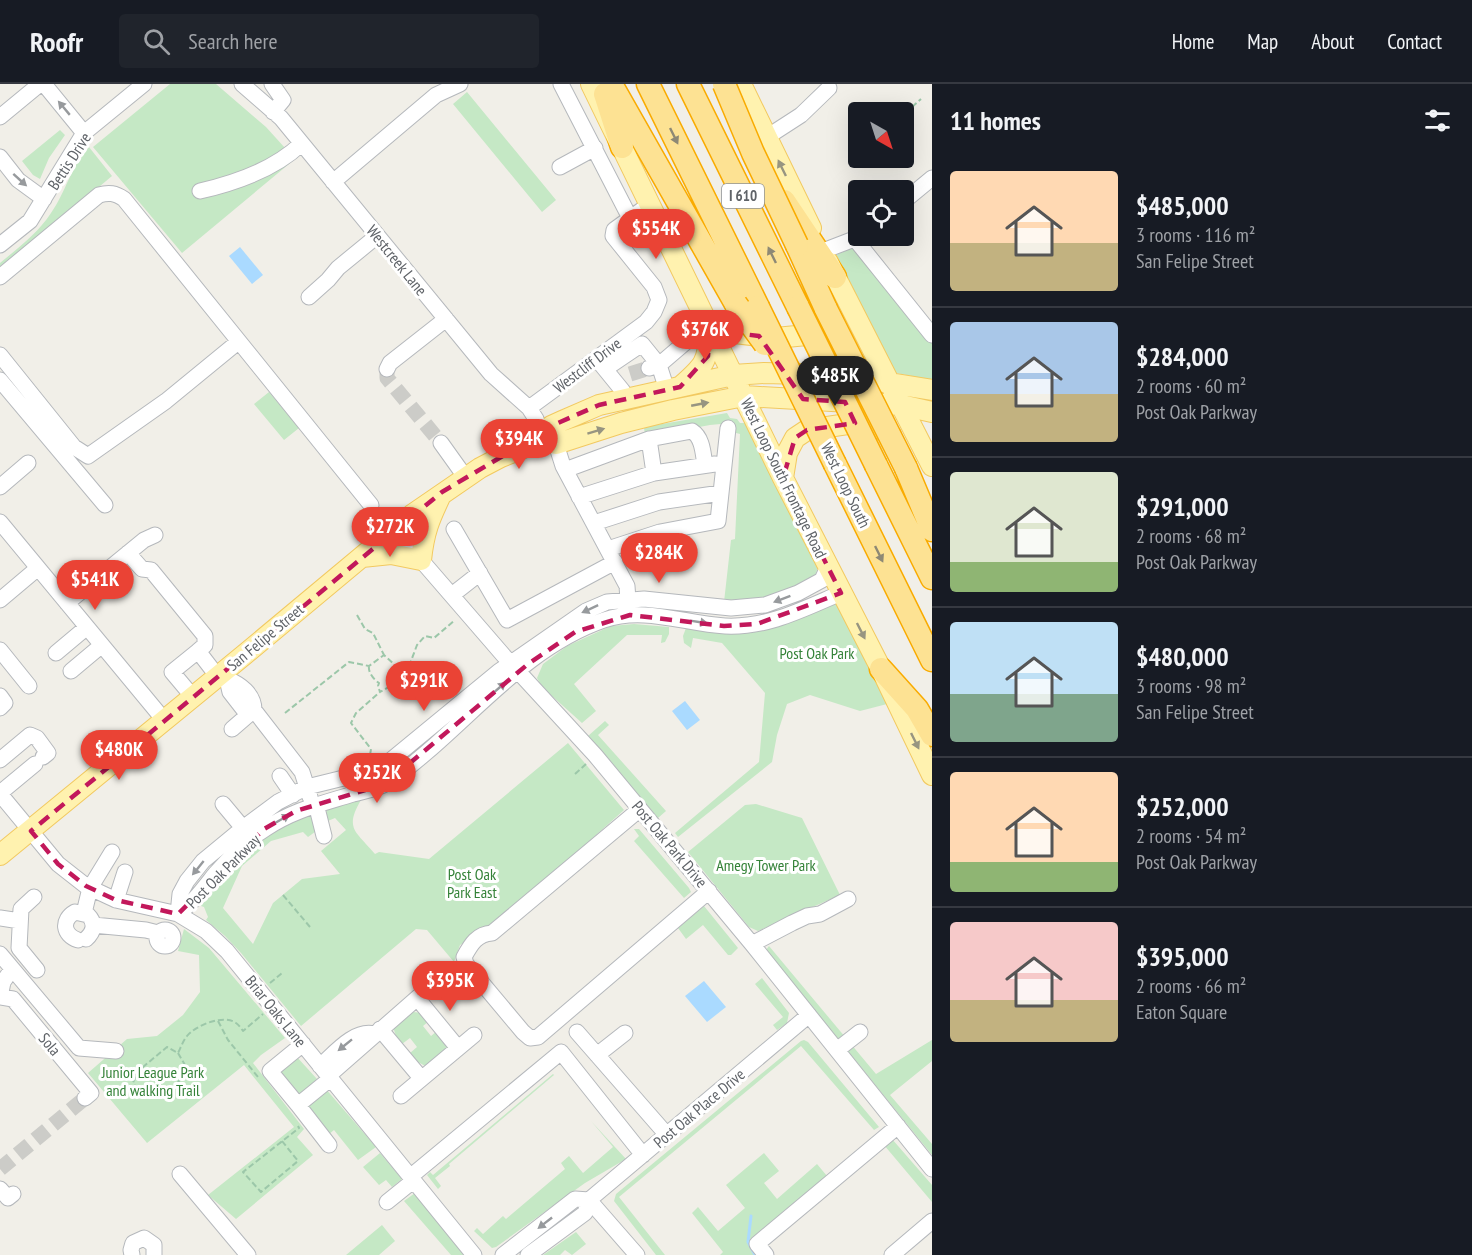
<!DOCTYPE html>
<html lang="en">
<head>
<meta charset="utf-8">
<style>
  :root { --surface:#171b24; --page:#20242c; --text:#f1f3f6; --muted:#9ea1a6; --line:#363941; --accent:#ea4335 }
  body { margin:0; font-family:"PT Sans Narrow",sans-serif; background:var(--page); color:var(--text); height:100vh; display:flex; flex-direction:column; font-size:22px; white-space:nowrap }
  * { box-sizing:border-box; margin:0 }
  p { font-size:20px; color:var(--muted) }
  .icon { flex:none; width:33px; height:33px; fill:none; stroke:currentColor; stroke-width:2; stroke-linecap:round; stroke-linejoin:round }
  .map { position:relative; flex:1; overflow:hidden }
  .side { display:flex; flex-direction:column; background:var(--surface); width:540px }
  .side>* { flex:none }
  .needle { width:39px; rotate:141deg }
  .buttons { position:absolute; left:848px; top:18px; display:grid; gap:12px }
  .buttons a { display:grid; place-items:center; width:66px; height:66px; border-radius:6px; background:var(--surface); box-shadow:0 6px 24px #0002; font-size:30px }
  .price { position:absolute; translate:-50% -51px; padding:0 14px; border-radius:21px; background:var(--accent); color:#fff; font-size:20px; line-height:39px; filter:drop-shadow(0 2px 3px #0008) }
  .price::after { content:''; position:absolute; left:50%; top:36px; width:18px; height:14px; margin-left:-9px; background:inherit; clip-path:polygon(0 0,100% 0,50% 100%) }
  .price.current { background:#222; color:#fff }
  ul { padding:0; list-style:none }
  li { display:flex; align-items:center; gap:18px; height:150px; padding:0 18px }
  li+li { border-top:2px solid var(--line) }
  li span { display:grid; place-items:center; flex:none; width:168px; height:120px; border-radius:6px; color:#555 }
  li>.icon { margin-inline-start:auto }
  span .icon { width:72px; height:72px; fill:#fffc; stroke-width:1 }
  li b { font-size:26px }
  h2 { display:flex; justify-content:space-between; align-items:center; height:72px; padding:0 18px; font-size:26px }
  header { display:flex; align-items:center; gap:36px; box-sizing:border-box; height:84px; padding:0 30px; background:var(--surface); border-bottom:2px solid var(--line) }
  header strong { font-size:28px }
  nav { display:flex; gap:33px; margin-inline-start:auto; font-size:21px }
  .search { width:420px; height:54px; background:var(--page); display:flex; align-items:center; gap:15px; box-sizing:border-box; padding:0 21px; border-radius:6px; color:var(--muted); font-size:22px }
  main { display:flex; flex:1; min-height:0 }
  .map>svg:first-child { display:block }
  .green { fill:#c5e8c5 }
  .water { fill:#aadaff }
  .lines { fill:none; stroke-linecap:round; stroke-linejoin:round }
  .stream { stroke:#aadaff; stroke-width:3 }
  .minor-tunnel { stroke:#ccccc8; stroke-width:15; stroke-dasharray:15 8; stroke-linecap:butt }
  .minor-casing { stroke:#b5b8bc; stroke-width:17 }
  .major-casing { stroke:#f2c960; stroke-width:22 }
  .highway-casing { stroke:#f9ab00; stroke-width:25 }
  .path { stroke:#9cc7a9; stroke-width:2; stroke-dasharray:6 3; stroke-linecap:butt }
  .minor { stroke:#fff; stroke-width:15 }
  .major { stroke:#fff2af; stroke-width:20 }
  .highway { stroke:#fde293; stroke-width:22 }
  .highway-bridge-casing { stroke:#f9ab00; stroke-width:25; stroke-linecap:butt }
  .highway-bridge { stroke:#fde293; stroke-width:22 }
  .oneway { fill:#979a9d }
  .oneway2 { fill:#8e8975 }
  .oneway3 { fill:#979581 }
  .marked { fill:none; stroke:#c2185b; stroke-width:4.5; stroke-dasharray:12 8; stroke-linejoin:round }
  .labels { text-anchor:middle; stroke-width:6; stroke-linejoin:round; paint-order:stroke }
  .shield { fill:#fff; stroke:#8f9295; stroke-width:1.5 }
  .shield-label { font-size:15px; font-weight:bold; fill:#5f6368 }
  .street-label { font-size:16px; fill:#5f6368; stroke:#fff }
  .park-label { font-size:16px; fill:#348238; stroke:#fff }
</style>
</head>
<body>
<header>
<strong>Roofr</strong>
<div class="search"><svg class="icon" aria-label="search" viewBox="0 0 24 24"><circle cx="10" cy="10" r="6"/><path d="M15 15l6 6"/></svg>Search here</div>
<nav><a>Home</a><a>Map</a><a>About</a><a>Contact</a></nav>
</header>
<main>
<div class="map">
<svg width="932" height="1171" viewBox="0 0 932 1171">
  <rect width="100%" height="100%" fill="#f1efe8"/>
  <path class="green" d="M170 0H216L266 43 295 75 182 169 93 63Z
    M467 8 556 116 542 128 453 20Z
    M60 46 65 51 49 74 40 95 33 91 22 77Z
    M89 63 112 92 0 186V179C18 164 38 149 51 129 66 108 71 82 89 63Z
    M852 164 932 258V296L896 289 836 171Z
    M269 308 299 344 284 356 254 320Z
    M727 329 730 334 737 335 740 339H747L818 481 816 491C780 510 766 518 724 518L731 456 735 455 740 350 732 348 731 339 710 341 645 353 644 343Z
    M838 514 891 619 860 627 810 611 787 620 777 651 772 678 678 753 675 749 759 678 765 609 722 559 693 554 691 564 684 559 683 552 686 544 724 546Z
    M634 540 669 543V550L665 558 661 559 662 551H627L574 600 596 627 582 639 542 603 537 594 543 580 567 562 611 542Z
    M605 637 609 641 598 651 666 727 658 734 588 652Z
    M568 659 624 726 502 835 460 861 454 878 427 846 416 845 301 942 241 869 225 852 206 836 208 833 204 823 201 822C224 783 271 742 314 729L319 745 308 753 303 748 271 757 242 782 223 824 253 860 273 819 302 795 340 790 321 767 346 746 335 734 323 739 327 725 361 716C344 745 356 747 375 770L379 768 429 775Z
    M756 720 802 734 840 811 758 847 749 843 688 768 745 721Z
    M634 745H639L689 804 691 808 684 814 634 757 639 752Z
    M704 822 738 864 731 871H728L703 841 686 855 678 844Z
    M184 845 209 864 285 954 261 971 253 979 304 1045 297 1053 313 1071 236 1135 208 1111 294 1043 244 981 147 1059 88 989 127 955 157 952 183 931 200 908 199 871 178 867Z
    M769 862 876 990 932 956V977L890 1011 932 1060V1071L766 866Z
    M762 894 789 929 787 939 777 946 773 941 783 933 755 900Z
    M413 928 423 929 429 937 423 942 431 952 437 947 449 963 427 983 418 978 410 969 417 963 410 954 402 960 396 952 393 943Z
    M804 956 808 958 879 1043 874 1046 801 962 619 1113 665 1171H656L614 1117 616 1110 801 957Z
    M296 972 317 995 300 1011 279 986Z
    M553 990 554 991 449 1080 450 1082 435 1094 441 1102 438 1105 427 1091 430 1088 433 1091Z
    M325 1004 376 1063 358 1076 334 1046 328 1051 303 1022Z
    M591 1037 626 1075 585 1099 496 1163 492 1164 474 1147 477 1144 483 1150 503 1132 506 1135 565 1085 561 1079 569 1072 583 1089 613 1063Z
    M892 1055 932 1101V1118L884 1061Z
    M380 1069 402 1095 392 1103 386 1096 379 1101 363 1083Z
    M764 1069 779 1087 764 1099 777 1115 817 1080 827 1092 753 1154 760 1171H720L723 1168 692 1129 698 1123 718 1147 745 1124 726 1101Z
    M415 1109 467 1171H451L404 1117Z
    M382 1141 395 1157 379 1171H346Z
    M576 1148 586 1160 572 1171 565 1166 560 1171H543Z"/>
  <path class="water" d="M240 163 263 191 252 200 229 172Z
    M685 617 700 636 687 646 672 627Z
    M704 897 726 923 707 938 685 912Z"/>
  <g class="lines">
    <path class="stream" d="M751 1132 748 1158 755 1171"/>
    <path class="minor-tunnel" d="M387 285V294L441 359
      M630 290 649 284
      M0 1085 85 1014"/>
    <g class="minor-casing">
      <path id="minor" d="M44 0 84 49
        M242 0 281 34 491 290 529 324 536 335 543 356
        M272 0 283 16 273 28
        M561 0 630 134
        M0 33 40 0
        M767 53 801 31 829 4
        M0 73 18 96 44 115
        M560 83 595 64
        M333 98 436 11 460 0
        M200 107C235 99 274 86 301 60
        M903 118 932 94
        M855 155 932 251
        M0 161 30 137 84 49 144 0
        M823 167 862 152
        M0 193 99 111C109 108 115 109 124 115L371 421
        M309 213 328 196 338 184 377 152
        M0 271 74 363 88 372 166 317 238 258
        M600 279 622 306 627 315
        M649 284 659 281 687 257
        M387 285 390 279 446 235
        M605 285 642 260 659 281 667 306
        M0 296 105 421
        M529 324 646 238 654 228 659 216 654 203 613 152 614 146 650 120
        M649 355 654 389
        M441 359 466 394
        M556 360 563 382 627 502 628 516
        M565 386 649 355 692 347C703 354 703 370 705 381
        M0 403 28 379
        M579 413 654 389 715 380
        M0 438 164 636
        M594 439 659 418 721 409
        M454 445 507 536 615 478
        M395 446 504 572 595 671 752 860 932 1085
        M608 465 660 448 718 437 728 344
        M128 469 142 485 151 486 205 552V561L198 567
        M452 511 480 489
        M0 516 38 484
        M67 519 144 456 155 451
        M0 566 29 602
        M56 569 87 543
        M71 587 102 561
        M222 589 227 595 230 608 244 626H254
        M227 595C240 600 254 610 254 626L302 688 310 713
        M0 612 5 619 0 624
        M193 613 172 588 198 567 218 593
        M232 645 254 626
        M0 676 30 651 37 654 48 669 43 673
        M280 692 293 711
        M0 709 35 680
        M0 710 58 780 86 802 116 816 178 830 206 847 227 867 474 1171
        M223 720 243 744
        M316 720 324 752
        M640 725 492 849C477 850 471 860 464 873L466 880 523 948 530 954 538 953 709 807
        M34 813 21 825 19 864 37 886
        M116 816 125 788
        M84 829 90 804 112 768
        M178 830 180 810 187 797 203 777 243 744 278 718 307 703 380 685 498 588 586 527 607 518 644 515 731 524 765 521 798 509 822 496 828 483
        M178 830C193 819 203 805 215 790 229 774 247 756 265 745 293 726 321 720 353 710 364 707 378 705 387 699 462 648 517 566 604 536 644 522 685 540 725 542 768 544 803 525 841 509
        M0 834 20 837
        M93 841 146 846 158 849
        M157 854a8 8 0 1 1 16 0a8 8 0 1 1-16 0Z
        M78 856C63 851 61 836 75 828L88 831C96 839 94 848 86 855
        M752 860 792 839 807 832 820 830 848 815
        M0 870 79 964 116 967
        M0 913 13 915 91 1009 85 1014
        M0 913 3 898 12 885
        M417 914 458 964
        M380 945 421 994
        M577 948 667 1051
        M303 960 270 987 298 1021 330 995
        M837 966 860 948
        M597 971 625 949
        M320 982C334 970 354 945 374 950
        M328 992 440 894
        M401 1012 474 951
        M298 1021 329 1061
        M180 1090 248 1171
        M410 1093 561 968 643 1071
        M0 1105 8 1114 13 1110
        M589 1116 637 1171
        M387 1118 413 1097
        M132 1171 131 1166 133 1159 144 1154 154 1161V1171
        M503 1171 575 1115 589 1116
        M528 1171 585 1129 589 1116 809 931
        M766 1171 757 1160 898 1042
        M892 1171 932 1137"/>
    </g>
    <g class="major-casing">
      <path id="major" d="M591 0 783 394 881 585 932 691
        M741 0 811 144
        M828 178 932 382
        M710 246 776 254 827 249
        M681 302C704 282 708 278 710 246
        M543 356 556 360 621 339 673 326 744 312 901 321 932 328
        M783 394 787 369 795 354 807 346 868 337 891 351
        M362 473 391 470 421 476C424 448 429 436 441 411
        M0 771 244 571 413 430 480 384 501 373 543 356 551 342 562 337 599 321 733 291 764 289 840 291 932 306"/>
    </g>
    <g class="highway-casing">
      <path id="highway" d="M611 0 736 220
        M648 0 758 223
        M688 0 798 223
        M605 10 622 63
        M784 117 835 193
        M797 161 826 225
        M835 380 932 576
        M876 381 932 494
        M906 384 932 446
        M881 585 917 625 932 651"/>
    </g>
    <path class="path" d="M912 23 921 15
      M357 531 365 545 373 549 384 571
      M409 578 402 579 398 584 401 586 408 585 417 561 425 552 434 554 455 536
      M369 582C368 588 373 595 379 599L378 602 380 608 394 600 403 590 401 586
      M285 629 349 578 369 582 384 571 398 584
      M370 671 371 665 351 639 356 629 380 608
      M575 690 586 680
      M283 811 310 843
      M270 899 282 889
      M218 937 228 956 258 993
      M178 969 185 981 181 995 163 1013C148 1013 141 1012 133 999L137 988 167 963 178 969C181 963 183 957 187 952 196 941 224 930 236 939 239 941 241 944 243 947L263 930
      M282 1057 298 1077 261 1108 243 1088 299 1044 298 1042"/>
    <use href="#minor" class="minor"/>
    <use href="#major" class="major"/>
    <use href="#highway" class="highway"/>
    <g class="highway-bridge-casing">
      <path id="highway-bridge" d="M724 0 753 69 797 161
        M736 220 765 260
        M758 223 835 380
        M798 223 876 381
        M826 225 906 384"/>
    </g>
    <use href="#highway-bridge" class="highway-bridge"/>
  </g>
  <defs><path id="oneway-solid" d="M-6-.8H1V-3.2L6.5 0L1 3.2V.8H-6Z" transform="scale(1.5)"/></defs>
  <g class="oneway">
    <use href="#oneway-solid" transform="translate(64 24) rotate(-130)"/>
    <use href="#oneway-solid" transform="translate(20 96) rotate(42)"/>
    <use href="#oneway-solid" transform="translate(782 515) rotate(159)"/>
    <use href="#oneway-solid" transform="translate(590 525) rotate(155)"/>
    <use href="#oneway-solid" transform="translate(699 538) rotate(9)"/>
    <use href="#oneway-solid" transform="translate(499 604) rotate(-41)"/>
    <use href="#oneway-solid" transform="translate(282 735) rotate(-30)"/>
    <use href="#oneway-solid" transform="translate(198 784) rotate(129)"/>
    <use href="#oneway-solid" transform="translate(345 961) rotate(141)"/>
    <use href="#oneway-solid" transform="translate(545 1139) rotate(142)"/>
  </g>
  <g class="oneway2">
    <use href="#oneway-solid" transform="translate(674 52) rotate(64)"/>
    <use href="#oneway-solid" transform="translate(772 171) rotate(-116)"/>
    <use href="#oneway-solid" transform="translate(879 470) rotate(64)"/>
  </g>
  <g class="oneway3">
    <use href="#oneway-solid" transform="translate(782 84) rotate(-116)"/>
    <use href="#oneway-solid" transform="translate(700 320) rotate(-11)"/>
    <use href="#oneway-solid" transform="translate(596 347) rotate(-17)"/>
    <use href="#oneway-solid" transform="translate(861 547) rotate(63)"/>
    <use href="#oneway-solid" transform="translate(915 657) rotate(64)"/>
  </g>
  <path class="marked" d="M710 246 759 252 803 315 845 318 855 339 807 346 795 354 783 394 841 509 757 540 724 542 630 531 575 548 528 580 385 700 296 727 264 745 178 830 116 816 86 802 58 780 31 747 442 408 501 373 543 356 551 342 599 321 680 303 708 272Z"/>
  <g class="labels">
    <rect class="shield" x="722" y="100" width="42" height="24" rx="4.5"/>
    <g class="shield-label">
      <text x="743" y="117">I 610</text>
    </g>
    <g class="street-label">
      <text transform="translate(69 77) rotate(-57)" y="6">Bettis Drive</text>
      <text transform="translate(397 176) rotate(51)" y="6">Westcreek Lane</text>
      <text transform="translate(587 281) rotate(-37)" y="6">Westcliff Drive</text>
      <text transform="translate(784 394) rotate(64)" y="6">West Loop South Frontage Road</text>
      <text transform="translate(846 401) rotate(64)" y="6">West Loop South</text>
      <text transform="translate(265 553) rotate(-40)" y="6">San Felipe Street</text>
      <text transform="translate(670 760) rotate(50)" y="6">Post Oak Park Drive</text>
      <text transform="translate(223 787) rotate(-45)" y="6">Post Oak Parkway</text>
      <text transform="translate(276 927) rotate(51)" y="6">Briar Oaks Lane</text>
      <text transform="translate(50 960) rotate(50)" y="6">Sola</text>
      <text transform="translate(699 1024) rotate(-40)" y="6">Post Oak Place Drive</text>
    </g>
    <g class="park-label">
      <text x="817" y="575">Post Oak Park</text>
      <text x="766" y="787">Amegy Tower Park</text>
      <text x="472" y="796">Post Oak<tspan x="472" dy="18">Park East</tspan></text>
      <text x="153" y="994">Junior League Park<tspan x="153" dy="18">and walking Trail</tspan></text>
    </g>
  </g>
</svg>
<div class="buttons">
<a><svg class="needle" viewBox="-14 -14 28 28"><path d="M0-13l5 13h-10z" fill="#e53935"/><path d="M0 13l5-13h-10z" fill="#9ea1a6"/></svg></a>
<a><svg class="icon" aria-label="locate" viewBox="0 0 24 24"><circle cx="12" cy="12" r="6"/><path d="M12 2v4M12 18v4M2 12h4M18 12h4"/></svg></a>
</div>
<b class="price" style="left:656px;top:176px">$554K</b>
<b class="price" style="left:705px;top:277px">$376K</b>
<b class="price current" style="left:835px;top:323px">$485K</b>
<b class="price" style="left:519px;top:386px">$394K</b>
<b class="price" style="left:390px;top:474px">$272K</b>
<b class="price" style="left:659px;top:500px">$284K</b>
<b class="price" style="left:95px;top:527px">$541K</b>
<b class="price" style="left:424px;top:628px">$291K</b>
<b class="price" style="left:119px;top:697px">$480K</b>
<b class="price" style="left:377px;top:720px">$252K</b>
<b class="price" style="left:450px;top:928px">$395K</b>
</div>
<section class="side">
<h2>11 homes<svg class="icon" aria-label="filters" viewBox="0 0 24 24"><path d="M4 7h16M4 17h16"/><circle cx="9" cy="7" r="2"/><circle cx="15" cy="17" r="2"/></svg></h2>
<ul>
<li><span style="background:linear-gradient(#ffd9b3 60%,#c2b280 0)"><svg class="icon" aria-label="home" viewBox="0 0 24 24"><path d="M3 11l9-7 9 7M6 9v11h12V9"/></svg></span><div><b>$485,000</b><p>3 rooms · 116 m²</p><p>San Felipe Street</p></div></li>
<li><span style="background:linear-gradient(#a9c7e8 60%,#c2b280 0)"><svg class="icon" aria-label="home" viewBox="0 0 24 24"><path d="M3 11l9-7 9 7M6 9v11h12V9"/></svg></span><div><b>$284,000</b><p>2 rooms · 60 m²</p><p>Post Oak Parkway</p></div></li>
<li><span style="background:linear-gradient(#dfe7d0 75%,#8fb573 0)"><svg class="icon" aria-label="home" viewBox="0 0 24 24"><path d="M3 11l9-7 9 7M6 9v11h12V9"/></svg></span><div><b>$291,000</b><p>2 rooms · 68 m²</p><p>Post Oak Parkway</p></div></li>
<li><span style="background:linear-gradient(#bfe0f5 60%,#7fa58c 0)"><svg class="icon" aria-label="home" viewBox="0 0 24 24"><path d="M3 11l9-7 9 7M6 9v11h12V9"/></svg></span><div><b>$480,000</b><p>3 rooms · 98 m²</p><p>San Felipe Street</p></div></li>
<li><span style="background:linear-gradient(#ffd9b3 75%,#8fb573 0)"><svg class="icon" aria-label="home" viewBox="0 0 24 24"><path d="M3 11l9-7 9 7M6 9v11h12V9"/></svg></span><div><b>$252,000</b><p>2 rooms · 54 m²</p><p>Post Oak Parkway</p></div></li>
<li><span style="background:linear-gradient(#f6c9c9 65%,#c2b280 0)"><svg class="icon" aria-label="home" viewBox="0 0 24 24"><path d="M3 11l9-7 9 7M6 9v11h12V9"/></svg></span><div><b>$395,000</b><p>2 rooms · 66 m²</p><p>Eaton Square</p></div></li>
</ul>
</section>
</main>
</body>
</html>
